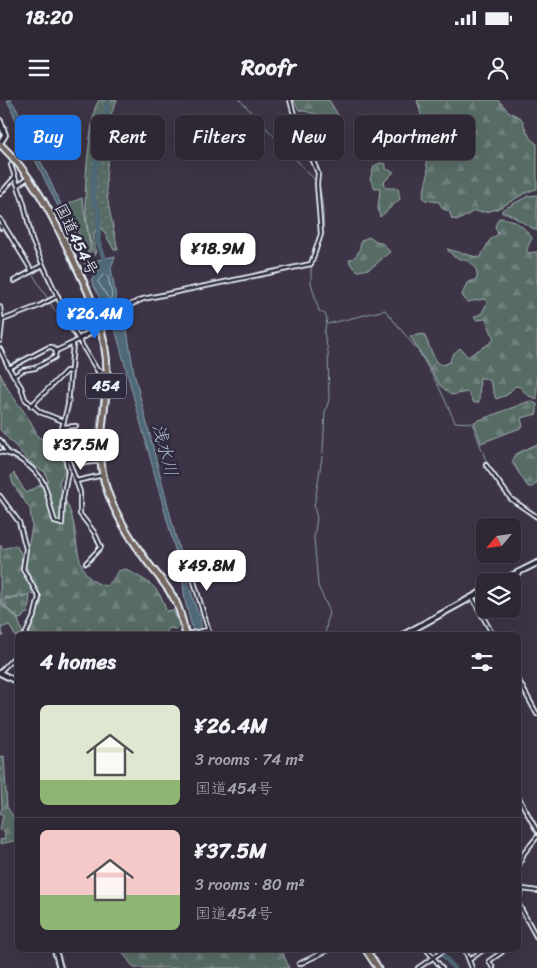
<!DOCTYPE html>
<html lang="en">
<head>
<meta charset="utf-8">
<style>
  :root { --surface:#2e2835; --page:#3a3441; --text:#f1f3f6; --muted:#a7a6ad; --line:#494450; --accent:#1a73e8 }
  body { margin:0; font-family:Sriracha,"Klee One",sans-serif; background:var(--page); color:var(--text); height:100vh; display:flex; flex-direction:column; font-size:19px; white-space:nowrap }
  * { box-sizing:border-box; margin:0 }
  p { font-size:16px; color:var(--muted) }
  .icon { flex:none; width:28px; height:28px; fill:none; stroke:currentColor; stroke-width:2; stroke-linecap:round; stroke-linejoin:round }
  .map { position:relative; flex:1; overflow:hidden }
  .panel { position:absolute; left:15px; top:532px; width:506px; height:320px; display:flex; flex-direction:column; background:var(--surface); border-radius:8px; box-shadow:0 5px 20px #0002,0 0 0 1px var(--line) }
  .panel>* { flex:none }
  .hud { position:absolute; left:15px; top:15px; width:508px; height:45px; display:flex; gap:10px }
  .needle { width:32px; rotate:241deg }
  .fabs { position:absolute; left:476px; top:418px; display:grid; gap:10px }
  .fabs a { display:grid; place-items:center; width:45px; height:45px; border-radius:8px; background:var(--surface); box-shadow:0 5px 20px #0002,0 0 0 1px var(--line); font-size:25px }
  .price { position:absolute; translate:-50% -42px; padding:0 11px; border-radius:10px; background:#fff; color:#222; font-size:16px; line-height:32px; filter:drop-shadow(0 1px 2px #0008) }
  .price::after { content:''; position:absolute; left:50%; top:30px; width:15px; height:11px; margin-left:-8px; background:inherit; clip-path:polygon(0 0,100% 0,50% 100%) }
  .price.current { background:var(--accent); color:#fff }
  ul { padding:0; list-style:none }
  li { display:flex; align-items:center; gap:15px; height:125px; padding:0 25px }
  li+li { border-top:1px solid var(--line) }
  li span { display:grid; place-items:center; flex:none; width:140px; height:100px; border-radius:8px; color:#555 }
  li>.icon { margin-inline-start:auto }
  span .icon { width:60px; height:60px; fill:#fffc; stroke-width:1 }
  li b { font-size:21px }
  h2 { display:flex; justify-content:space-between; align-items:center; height:60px; padding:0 25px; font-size:21px }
  .pill { padding:0 18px; border-radius:8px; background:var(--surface); box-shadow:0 5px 20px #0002,0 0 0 1px var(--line); font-size:18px; line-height:45px }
  .pill.current { background:var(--accent); color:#fff }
  .status { display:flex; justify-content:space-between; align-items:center; height:35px; padding:0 25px; background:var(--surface); direction:ltr }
  .status svg { height:14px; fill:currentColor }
  header { display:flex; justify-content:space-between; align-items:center; height:65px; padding:0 25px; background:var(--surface); font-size:22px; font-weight:700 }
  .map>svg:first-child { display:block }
  .grass { fill:url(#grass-dots); stroke:#a0aeaf }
  .forest { fill:url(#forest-firs); stroke:#a0aeaf }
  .cemetery { fill:url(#cemetery-stones); stroke:#a0aeaf }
  .green { fill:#586c66; stroke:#a0aeaf }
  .water { fill:#506978; stroke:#8d9fab }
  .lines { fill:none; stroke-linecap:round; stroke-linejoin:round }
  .shore { stroke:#abbbc5; stroke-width:1 }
  .stream { stroke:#8d9fab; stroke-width:1 }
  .river { stroke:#506978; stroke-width:5 }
  .street-casing { stroke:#e8f1f8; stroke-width:6 }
  .secondary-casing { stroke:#e8f1f8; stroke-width:8 }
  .highway-casing { stroke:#e8f1f8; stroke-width:9 }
  .street { stroke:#2f2a3d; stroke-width:2.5 }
  .secondary { stroke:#2f2a3d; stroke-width:4 }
  .highway { stroke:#766964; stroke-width:5 }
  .labels { text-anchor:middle; stroke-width:5; stroke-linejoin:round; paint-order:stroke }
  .shield { fill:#2f2a3d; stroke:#b0b5c0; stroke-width:1 }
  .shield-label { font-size:15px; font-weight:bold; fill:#e8f1f8 }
  .street-label { font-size:16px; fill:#e8f1f8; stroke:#2f2a3d }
  .water-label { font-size:18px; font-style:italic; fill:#abbbc5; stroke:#2f2a3d }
</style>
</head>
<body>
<div class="status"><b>18:20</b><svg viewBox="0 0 49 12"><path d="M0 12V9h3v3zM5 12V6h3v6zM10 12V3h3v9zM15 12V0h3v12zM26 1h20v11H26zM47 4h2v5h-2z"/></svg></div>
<header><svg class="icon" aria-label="menu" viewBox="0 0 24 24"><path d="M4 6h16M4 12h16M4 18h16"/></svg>Roofr<svg class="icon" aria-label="person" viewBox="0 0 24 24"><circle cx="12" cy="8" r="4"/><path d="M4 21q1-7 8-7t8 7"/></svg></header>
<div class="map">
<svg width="537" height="868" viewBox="0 0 537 868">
  <defs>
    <pattern id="grass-dots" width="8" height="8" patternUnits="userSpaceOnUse" patternTransform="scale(1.25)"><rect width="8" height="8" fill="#586c66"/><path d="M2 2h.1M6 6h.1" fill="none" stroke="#70817d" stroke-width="1.8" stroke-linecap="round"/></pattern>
    <pattern id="forest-firs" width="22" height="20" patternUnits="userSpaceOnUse" patternTransform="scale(1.25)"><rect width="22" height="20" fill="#586c66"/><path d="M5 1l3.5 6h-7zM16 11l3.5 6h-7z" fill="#70817d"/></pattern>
    <pattern id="cemetery-stones" width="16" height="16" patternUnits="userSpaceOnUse" patternTransform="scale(1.25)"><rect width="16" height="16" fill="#586c66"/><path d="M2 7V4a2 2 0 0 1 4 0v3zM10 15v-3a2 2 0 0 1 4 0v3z" fill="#70817d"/></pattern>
  </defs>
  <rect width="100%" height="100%" fill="#3d3547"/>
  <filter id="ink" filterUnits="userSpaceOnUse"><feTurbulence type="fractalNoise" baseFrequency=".02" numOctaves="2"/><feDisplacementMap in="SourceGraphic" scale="10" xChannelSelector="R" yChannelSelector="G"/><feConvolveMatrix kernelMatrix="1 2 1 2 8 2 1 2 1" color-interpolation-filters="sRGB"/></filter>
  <g filter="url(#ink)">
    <path class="grass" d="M99 0H117L110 17C128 33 110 47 107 66 103 94 113 123 118 150H114L100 125C89 134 98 145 95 156 78 115 87 51 95 8Z"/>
    <path class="forest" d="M293 0H329L341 20 336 28 316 14 299 10Z
      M417 0H498L509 12 521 18 530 38 537 44V89C515 94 498 117 474 111L459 120 452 119 449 111 443 109 439 102 425 100 423 96 428 74 426 59 432 42 429 31 422 18Z
      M380 63 386 64V69L394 72 384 82 386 88H398L400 99 380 117 378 109 380 88H375L370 79 374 66Z
      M537 95V131L507 113H502V110L528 96Z
      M499 118C513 118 524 126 532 138L527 149V153L537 152V299L527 295 520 287 515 286 507 295 496 299 490 281 480 277 479 302 474 303 468 292 451 295 440 285 410 236 424 234 436 262 443 265 450 262 452 255 460 248 468 257C476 250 487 247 494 239L486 219 477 220 474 217 482 213 487 203 485 199 467 202 462 195 467 183 477 179C478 162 468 161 454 157L447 149 480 158 490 140 498 134 495 126Z
      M368 137 383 144 390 152C378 161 374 170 358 171L351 165 349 160C358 157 360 150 361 141Z
      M0 273C9 297 30 314 38 337L55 344 60 338 66 370 59 382C61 395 68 403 71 414 80 440 72 479 106 486L112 481 118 471 126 469C147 482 160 485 166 511L173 510 180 526 176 529 169 528 165 535H29L42 501 25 464 32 426 30 409 13 384 11 376 14 373 26 393 48 381 45 372 33 365 0 330Z
      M530 301 537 304V314L521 318 523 327 481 343 474 322Z
      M535 345H537V383L532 387H528L512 362 516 354Z
      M0 445 3 449 16 445 22 455 21 469 35 494 3 498 0 503Z
      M0 503 18 519 23 535H18L17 539 9 525 1 528 3 536 0 537Z
      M4 656 7 707 15 719 18 740 0 744V740L5 739 4 731 0 730 3 715 0 713 2 708 0 657Z
      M121 850H282L289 868H134Z"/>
    <path class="cemetery" d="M30 496 28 513 24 514 22 518 19 519 2 504 5 499Z"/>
    <path class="green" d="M82 98 91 152 88 153 65 105Z"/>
    <path class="water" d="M7 0H11L27 26 32 43 91 168 89 170 86 167 74 139 23 35C16 23 14 13 7 0Z
      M115 156 111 168 118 210 126 224 134 273 184 469 198 514 203 515 200 519 203 535H194L185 501 182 475 116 232 91 180 99 172 97 160Z"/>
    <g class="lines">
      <path class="shore" d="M104 174 108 176 112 195 110 201 98 182Z"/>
      <path class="stream" d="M240 0 316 81
        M2 24 8 27
        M318 83C323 97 326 128 320 141
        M0 122 22 157
        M317 149 311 169V183L319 211 325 214 327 219 324 233 328 251 329 300 325 312 323 351 314 407 317 418 314 437 318 486 329 510 325 535
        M32 173 60 219 81 246
        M327 224 385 210 419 252 439 287 455 322 472 323 488 366
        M92 265 102 290 94 349 101 385 130 444 166 492 168 498
        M531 412 537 415
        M519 760 524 750 537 735
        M519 788 521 790 537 793
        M467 850 474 868"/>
      <path class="river" d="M107 165 98 142 99 112 93 99V80L108 0
        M439 850 454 868"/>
      <g class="street-casing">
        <path id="street" d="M11 65 24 104 32 140 43 165 73 230 97 270 106 273
          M18 85 29 77
          M0 94 15 77
          M0 119 32 171
          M0 125 1 128
          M14 181 43 165
          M0 207 2 223 0 241
          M0 221 39 206 58 196
          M101 226 132 204 143 199 311 164 321 134 317 84 318 73 311 56 308 40 296 22 290 0
          M0 249 9 268 21 287 25 299 40 312 63 321
          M9 268 49 247H52L56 251 73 243
          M98 271 101 281
          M14 276 23 270 35 268 55 257 56 251
          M31 306 66 271 71 272
          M63 327 76 326
          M0 340 8 353
          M65 351 76 349 83 363 101 361
          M0 352C9 353 18 357 25 363 51 382 45 395 55 422L62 424 63 398 68 372 61 332 68 305 73 243 79 239
          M66 353 80 392V414L94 432 101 447 86 463
          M486 365 511 399 537 417
          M76 381 103 375
          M0 396 19 422 26 449 23 469 39 497 35 514 25 535
          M193 478 210 535
          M472 497 493 535
          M187 534 208 530
          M0 572 18 553
          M519 581 537 614
          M519 698 537 731
          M519 765 524 753 537 737
          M519 784 523 789 537 791
          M519 796 523 789
          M519 805 537 838
          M427 850 442 868
          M465 850 472 868
          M469 860 483 850
          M299 864 328 850
          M418 868 444 850
          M493 868 489 861 502 852 501 850"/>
      </g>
      <g class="secondary-casing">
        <path id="secondary" d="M0 21 5 35 0 43
          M79 239 101 226
          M501 481 537 463
          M403 535 485 490
          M0 573 18 582
          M55 850 60 868"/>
      </g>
      <g class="highway-casing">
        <path id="highway" d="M0 44C32 75 50 111 69 151 88 190 107 229 107 273 107 312 93 352 107 390 114 412 128 434 141 453 152 470 167 484 176 502 181 513 183 524 186 535
          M366 850 378 868"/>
      </g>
      <use href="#street" class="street"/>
      <use href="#secondary" class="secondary"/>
      <use href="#highway" class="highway"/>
    </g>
  </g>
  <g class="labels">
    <rect class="shield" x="86" y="273.5" width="40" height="25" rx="4"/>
    <g class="shield-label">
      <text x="106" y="291">454</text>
    </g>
    <g class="street-label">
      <text transform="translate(77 139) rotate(64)" y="6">国道454号</text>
    </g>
    <g class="water-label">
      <text transform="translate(165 350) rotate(75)" y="6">浅水川</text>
    </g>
  </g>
</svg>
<div class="fabs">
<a><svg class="needle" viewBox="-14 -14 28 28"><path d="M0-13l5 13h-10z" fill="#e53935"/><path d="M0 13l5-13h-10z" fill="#a7a6ad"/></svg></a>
<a><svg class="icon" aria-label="layers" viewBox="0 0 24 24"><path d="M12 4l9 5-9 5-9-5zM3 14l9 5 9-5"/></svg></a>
</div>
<b class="price" style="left:218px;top:175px">¥18.9M</b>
<b class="price current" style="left:95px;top:240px">¥26.4M</b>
<b class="price" style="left:81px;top:371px">¥37.5M</b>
<b class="price" style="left:207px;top:492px">¥49.8M</b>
<div class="hud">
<a class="pill current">Buy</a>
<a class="pill">Rent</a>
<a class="pill">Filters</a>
<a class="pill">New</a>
<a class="pill">Apartment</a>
</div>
<section class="panel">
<h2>4 homes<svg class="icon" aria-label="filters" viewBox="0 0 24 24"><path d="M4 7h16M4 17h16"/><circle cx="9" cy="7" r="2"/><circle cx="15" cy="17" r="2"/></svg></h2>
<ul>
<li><span style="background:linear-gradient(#dfe7d0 75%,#8fb573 0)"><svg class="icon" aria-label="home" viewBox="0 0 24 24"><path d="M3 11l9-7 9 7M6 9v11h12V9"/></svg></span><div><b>¥26.4M</b><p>3 rooms · 74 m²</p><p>国道454号</p></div></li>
<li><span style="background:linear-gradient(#f6c9c9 65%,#8fb573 0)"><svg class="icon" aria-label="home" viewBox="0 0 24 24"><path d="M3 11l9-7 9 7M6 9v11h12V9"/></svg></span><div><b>¥37.5M</b><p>3 rooms · 80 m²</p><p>国道454号</p></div></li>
</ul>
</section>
</div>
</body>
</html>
